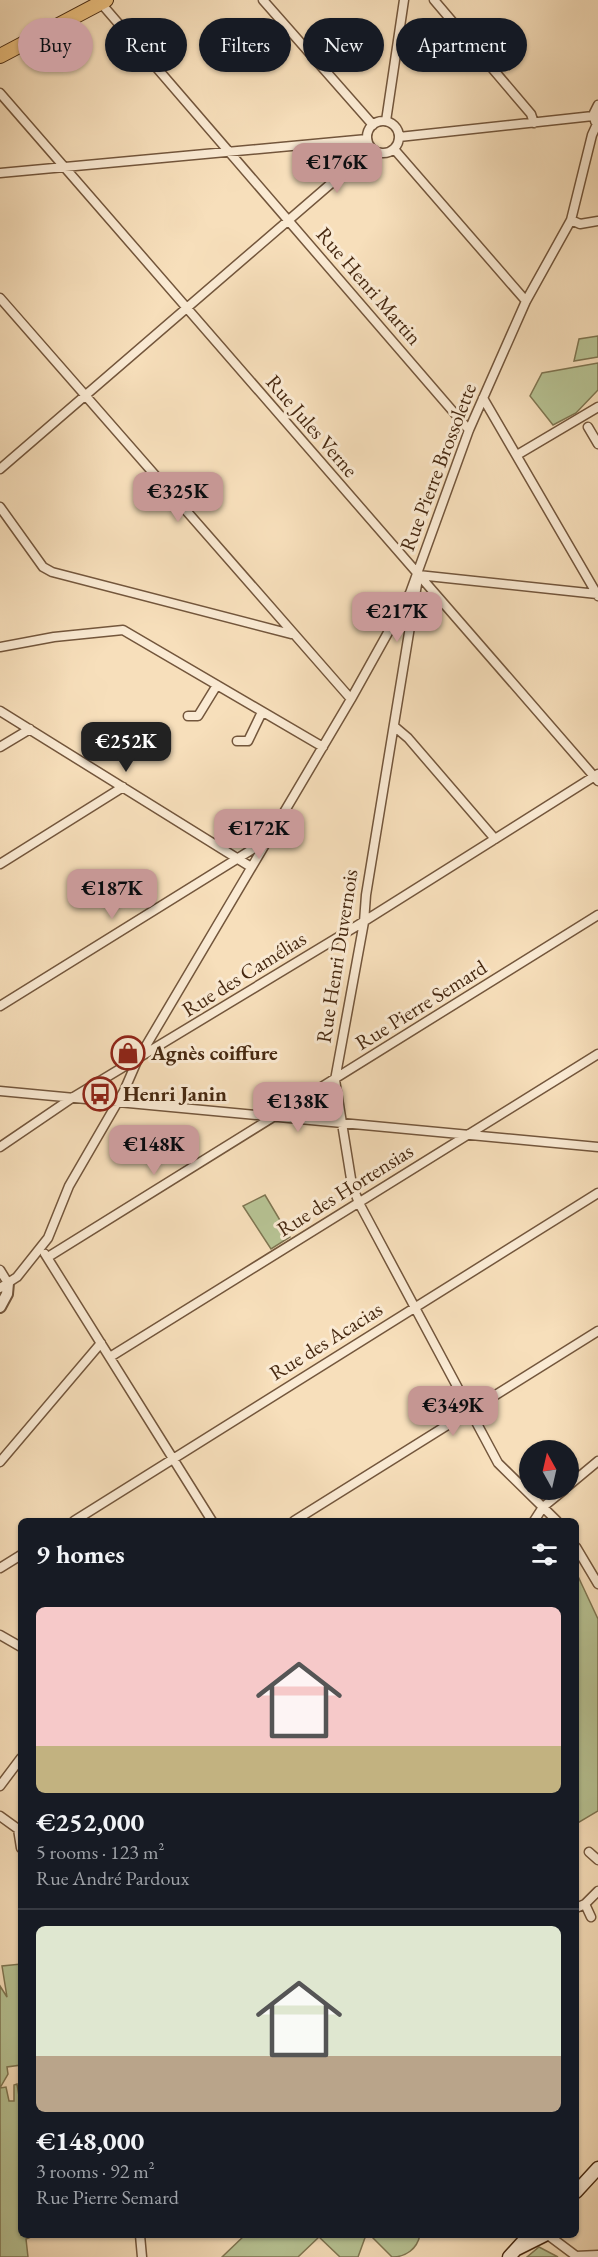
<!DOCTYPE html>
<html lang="en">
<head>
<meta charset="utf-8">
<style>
  :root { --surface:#171b24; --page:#20242c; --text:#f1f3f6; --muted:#9ea1a6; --line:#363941; --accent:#c59692 }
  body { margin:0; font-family:"EB Garamond",serif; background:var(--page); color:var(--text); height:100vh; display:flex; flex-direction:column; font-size:22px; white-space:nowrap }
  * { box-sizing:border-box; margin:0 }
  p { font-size:20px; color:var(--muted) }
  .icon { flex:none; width:33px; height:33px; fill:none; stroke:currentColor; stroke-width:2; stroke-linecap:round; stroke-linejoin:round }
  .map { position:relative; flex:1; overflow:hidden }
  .sheet { position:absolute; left:18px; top:1518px; width:561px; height:720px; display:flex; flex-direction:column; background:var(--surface); border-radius:9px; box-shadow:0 2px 4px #0004 }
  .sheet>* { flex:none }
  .top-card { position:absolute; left:18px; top:18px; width:562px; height:54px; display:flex; gap:12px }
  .needle { width:39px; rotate:352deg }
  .controls { position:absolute; left:519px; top:1440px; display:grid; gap:12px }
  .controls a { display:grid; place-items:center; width:60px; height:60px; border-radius:50%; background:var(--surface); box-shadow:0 2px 4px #0004; font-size:30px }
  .price { position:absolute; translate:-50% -51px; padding:0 14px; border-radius:12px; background:var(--accent); color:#111; font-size:20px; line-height:39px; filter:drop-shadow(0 2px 3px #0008) }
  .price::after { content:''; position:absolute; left:50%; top:36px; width:18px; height:14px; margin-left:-9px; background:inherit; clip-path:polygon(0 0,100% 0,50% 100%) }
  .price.selected { background:#222; color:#fff }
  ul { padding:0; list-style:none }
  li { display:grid; align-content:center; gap:12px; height:318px; padding:0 18px }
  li+li { border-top:2px solid var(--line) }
  li span { display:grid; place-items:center; height:186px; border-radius:9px; color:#555 }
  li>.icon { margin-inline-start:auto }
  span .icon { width:108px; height:108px; fill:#fffc; stroke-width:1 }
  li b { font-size:26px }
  h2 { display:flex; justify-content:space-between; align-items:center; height:72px; padding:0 18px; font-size:26px }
  .tag { padding:0 21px; border-radius:27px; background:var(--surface); box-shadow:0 2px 4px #0004; font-size:21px; line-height:54px }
  .tag.selected { background:var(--accent); color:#111 }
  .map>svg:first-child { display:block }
  .green { fill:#b7c394; stroke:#7f7652; stroke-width:1.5 }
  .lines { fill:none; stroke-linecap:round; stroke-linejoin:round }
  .minor-casing { stroke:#73563c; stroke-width:11 }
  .tertiary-casing { stroke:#73563c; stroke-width:14 }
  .secondary-casing { stroke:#472911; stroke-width:15 }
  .primary-casing { stroke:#472911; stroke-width:16 }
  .minor { stroke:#faead3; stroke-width:8 }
  .tertiary { stroke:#faead3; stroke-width:10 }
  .secondary { stroke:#faead3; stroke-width:12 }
  .primary { stroke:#ecc07e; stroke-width:14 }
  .labels { text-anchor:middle; stroke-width:6; stroke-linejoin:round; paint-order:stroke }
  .street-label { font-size:21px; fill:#472911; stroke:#faead3 }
  .poi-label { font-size:21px; font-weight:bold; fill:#472911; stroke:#faead3; text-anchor:start }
</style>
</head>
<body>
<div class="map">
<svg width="598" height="2257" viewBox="0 0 598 2257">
  <rect width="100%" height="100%" fill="#f7dfbb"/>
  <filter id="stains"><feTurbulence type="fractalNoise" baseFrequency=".00333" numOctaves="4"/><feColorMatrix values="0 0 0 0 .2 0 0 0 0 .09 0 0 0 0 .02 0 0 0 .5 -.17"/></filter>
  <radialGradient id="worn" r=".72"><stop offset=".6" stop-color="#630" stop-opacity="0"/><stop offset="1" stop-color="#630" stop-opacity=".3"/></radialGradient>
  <path class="green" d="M598 336V357L574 361 579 339Z
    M598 363V390L576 413 553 425 530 396 542 373Z
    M265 1195 290 1237 271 1249 243 1206Z
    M576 1572 598 1619V1811L576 1824Z
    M21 1964V2065L7 2067 8 2074 0 2088 6 2087 9 2101H14V2085L17 2084 21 2109V2235H36L26 2239 28 2257H0V1986L7 1997 2 1966Z
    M245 2235H366L358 2257H340L319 2237 298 2257H222Z
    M370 2235H420C417 2249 406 2257 392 2257Z
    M539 2247 558 2257H527Z"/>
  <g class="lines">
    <g class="minor-casing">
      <path id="minor" d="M263 0 373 125
        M434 0 531 114 534 123
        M99 1 469 430
        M0 93 598 781
        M367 137a16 16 0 1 1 32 0a16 16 0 1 1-32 0Z
        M386 121 404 0
        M595 121 594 113 598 105
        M399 137 593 116
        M394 149 526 301
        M0 173 367 139
        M571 220 580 224 598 221
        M0 298 351 699
        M483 398 598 596
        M588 427 598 444
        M517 455 598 407
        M0 469 371 149
        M0 507 43 567 52 572 291 634
        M418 575 597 594
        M417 584 366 895 364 922 335 1080 352 1185 359 1203 498 1463 557 1521
        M0 647 54 637 123 630 323 747
        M0 711 251 867
        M188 716H198L217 685
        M395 727 408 738 495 839
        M237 741H248L262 712
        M0 747 30 729
        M0 864 123 787
        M0 1006 264 842
        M0 1091 598 1147
        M0 1147 72 1098 355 927 598 774
        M45 1254 212 1521
        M48 1257 598 915
        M0 1270 8 1283
        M0 1288 17 1277 48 1238 69 1186 124 1091 137 1061 351 699 410 593 469 430 526 301 571 220 592 135 597 124
        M110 1357 598 1054
        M0 1462 101 1343
        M568 1486 598 1461
        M74 1521 598 1193
        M294 1521 598 1331
        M534 1521 543 1507 564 1490
        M576 1547 598 1584
        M0 1568 21 1555
        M0 1635 21 1647
        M0 1786 21 1758
        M0 1816 18 1829 21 1848
        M589 1852 598 1860
        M585 1904 591 1917
        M576 1908 585 1904 598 1891
        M140 2235 142 2257
        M548 2235 576 2256 598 2255"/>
    </g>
    <g class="tertiary-casing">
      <path id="tertiary" d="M0 1307 7 1294 8 1283"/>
    </g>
    <g class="secondary-casing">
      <path id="secondary" d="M576 2192 598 2168
        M517 2249 545 2235
        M509 2257 529 2235"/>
    </g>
    <g class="primary-casing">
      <path id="primary" d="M0 56 106 0"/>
    </g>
    <use href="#minor" class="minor"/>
    <use href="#tertiary" class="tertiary"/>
    <use href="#secondary" class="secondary"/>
    <use href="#primary" class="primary"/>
  </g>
  <defs>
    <g id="shop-ring" transform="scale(1.725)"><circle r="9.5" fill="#faead3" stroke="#8f2418" stroke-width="1.5"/><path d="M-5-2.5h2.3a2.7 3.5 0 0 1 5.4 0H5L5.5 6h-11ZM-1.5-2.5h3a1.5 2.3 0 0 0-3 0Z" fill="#8f2418"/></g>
    <g id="bus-ring" transform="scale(1.725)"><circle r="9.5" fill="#faead3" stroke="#8f2418" stroke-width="1.5"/><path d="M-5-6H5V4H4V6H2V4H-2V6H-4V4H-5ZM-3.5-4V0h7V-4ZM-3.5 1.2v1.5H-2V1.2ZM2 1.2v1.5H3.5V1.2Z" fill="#8f2418"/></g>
  </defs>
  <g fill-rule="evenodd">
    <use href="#shop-ring" x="128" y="1053"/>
    <use href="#bus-ring" x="100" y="1094"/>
  </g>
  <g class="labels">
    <g class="street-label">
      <text transform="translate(369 286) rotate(49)" y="7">Rue Henri Martin</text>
      <text transform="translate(312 426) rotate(49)" y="7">Rue Jules Verne</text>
      <text transform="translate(438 467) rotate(-69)" y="7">Rue Pierre Brossolette</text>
      <text transform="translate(337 956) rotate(-81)" y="7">Rue Henri Duvernois</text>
      <text transform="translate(244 974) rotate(-32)" y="7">Rue des Camélias</text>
      <text transform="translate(421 1005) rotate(-32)" y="7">Rue Pierre Semard</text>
      <text transform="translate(345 1190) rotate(-32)" y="7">Rue des Hortensias</text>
      <text transform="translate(326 1341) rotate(-32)" y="7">Rue des Acacias</text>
    </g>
    <g class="poi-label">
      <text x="151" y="1060">Agnès coiffure</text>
      <text x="123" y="1101">Henri Janin</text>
    </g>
  </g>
  <rect width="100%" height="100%" filter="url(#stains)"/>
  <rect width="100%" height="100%" fill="url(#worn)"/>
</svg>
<div class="controls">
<a><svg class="needle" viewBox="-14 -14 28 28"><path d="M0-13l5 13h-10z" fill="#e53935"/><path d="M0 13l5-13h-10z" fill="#9ea1a6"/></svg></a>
</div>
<b class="price" style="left:337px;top:194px">€176K</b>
<b class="price" style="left:178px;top:523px">€325K</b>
<b class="price" style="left:397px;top:643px">€217K</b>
<b class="price selected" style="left:126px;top:773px">€252K</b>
<b class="price" style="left:259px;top:860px">€172K</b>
<b class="price" style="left:112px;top:920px">€187K</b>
<b class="price" style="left:298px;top:1133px">€138K</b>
<b class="price" style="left:154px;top:1176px">€148K</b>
<b class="price" style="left:453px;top:1437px">€349K</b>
<div class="top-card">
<a class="tag selected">Buy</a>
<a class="tag">Rent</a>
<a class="tag">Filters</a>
<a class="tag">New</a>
<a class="tag">Apartment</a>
</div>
<section class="sheet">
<h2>9 homes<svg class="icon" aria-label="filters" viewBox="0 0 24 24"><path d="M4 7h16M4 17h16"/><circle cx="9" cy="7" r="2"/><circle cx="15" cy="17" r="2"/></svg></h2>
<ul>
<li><span style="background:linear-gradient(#f6c9c9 75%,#c2b280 0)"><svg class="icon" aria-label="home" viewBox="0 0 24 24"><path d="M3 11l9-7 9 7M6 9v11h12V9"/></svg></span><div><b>€252,000</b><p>5 rooms · 123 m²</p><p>Rue André Pardoux</p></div></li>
<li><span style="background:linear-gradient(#dfe7d0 70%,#b9a48a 0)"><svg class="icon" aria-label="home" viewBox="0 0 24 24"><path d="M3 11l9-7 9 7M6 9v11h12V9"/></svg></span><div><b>€148,000</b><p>3 rooms · 92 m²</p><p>Rue Pierre Semard</p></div></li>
</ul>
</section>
</div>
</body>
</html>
